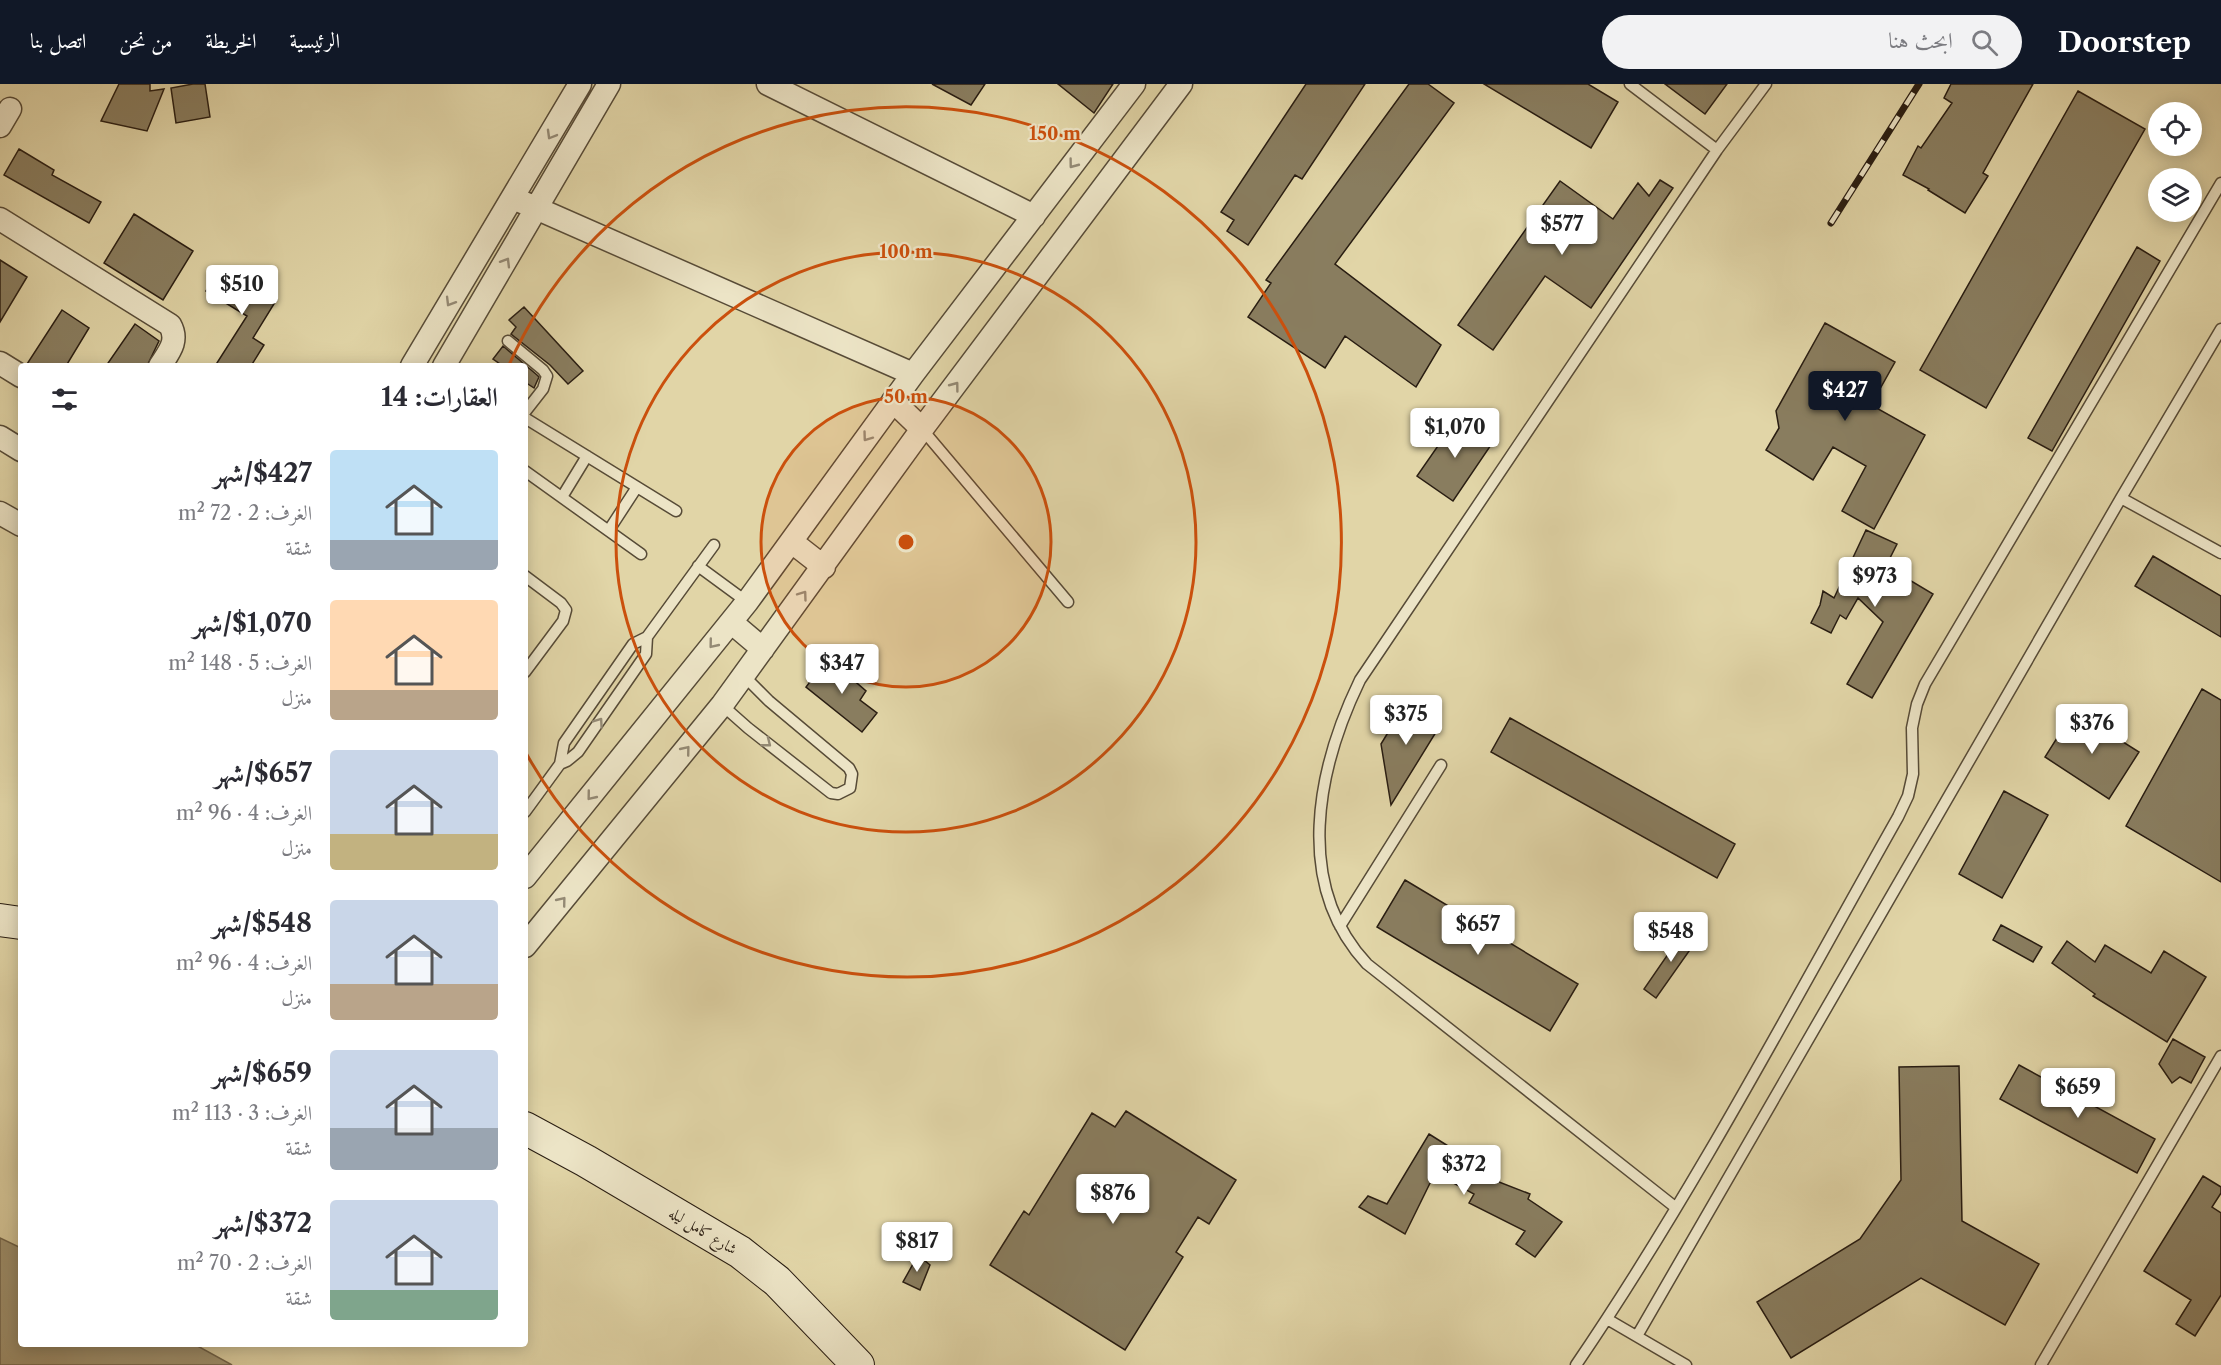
<!DOCTYPE html>
<html lang="ar">
<head>
<meta charset="utf-8">
<style>
  :root { --surface:#fff; --page:#f2f2f3; --text:#2b2b33; --muted:#7c7c81; --accent:#111827 }
  body { margin:0; font-family:"Libre Caslon Text",Amiri,serif; background:var(--page); color:var(--text); direction:rtl; height:100vh; display:flex; flex-direction:column; font-size:22px; white-space:nowrap }
  * { box-sizing:border-box; margin:0 }
  p { font-size:20px; color:var(--muted) }
  .icon { flex:none; width:33px; height:33px; fill:none; stroke:currentColor; stroke-width:2; stroke-linecap:round; stroke-linejoin:round }
  .map { position:relative; flex:1; overflow:hidden; direction:ltr }
  .panel { position:absolute; left:18px; top:279px; width:510px; height:984px; display:flex; flex-direction:column; background:var(--surface); border-radius:6px; box-shadow:0 3px 15px #0003; direction:rtl }
  .panel>* { flex:none }
  .buttons { position:absolute; left:2148px; top:18px; display:grid; gap:12px }
  .buttons a { display:grid; place-items:center; width:54px; height:54px; border-radius:50%; background:var(--surface); box-shadow:0 3px 15px #0003; font-size:30px }
  .price { position:absolute; translate:-50% -51px; padding:0 14px; border-radius:6px; background:#fff; color:#222; font-size:20px; line-height:39px; filter:drop-shadow(0 2px 3px #0008) }
  .price::after { content:''; position:absolute; left:50%; top:36px; width:18px; height:14px; margin-left:-9px; background:inherit; clip-path:polygon(0 0,100% 0,50% 100%) }
  .price.on { background:var(--accent); color:#fff }
  ul { padding:0; list-style:none }
  li { display:flex; align-items:center; gap:18px; height:150px; padding:0 30px }
  li span { display:grid; place-items:center; flex:none; width:168px; height:120px; border-radius:6px; color:#555 }
  li>.icon { margin-inline-start:auto }
  span .icon { width:72px; height:72px; fill:#fffc; stroke-width:1 }
  li b { font-size:26px }
  h2 { display:flex; justify-content:space-between; align-items:center; height:72px; padding:0 30px; font-size:26px }
  header { display:flex; align-items:center; gap:36px; box-sizing:border-box; height:84px; padding:0 30px; background:var(--accent); color:#fff }
  header strong { font-size:28px }
  nav { display:flex; gap:33px; margin-inline-start:auto; font-size:21px }
  .search { width:420px; height:54px; background:var(--page); display:flex; align-items:center; gap:15px; box-sizing:border-box; padding:0 21px; border-radius:33px; color:var(--muted); font-size:22px }
  .map>svg:first-child { display:block }
  .water { fill:#a29674; stroke:#72664d; stroke-width:1.5 }
  .building { fill:#897d5f; stroke:#291d12; stroke-width:1.5 }
  .lines { fill:none; stroke-linecap:round; stroke-linejoin:round }
  .lane-casing { stroke:#574b37; stroke-width:13 }
  .street-casing { stroke:#574b37; stroke-width:25 }
  .secondary-casing { stroke:#291d12; stroke-width:34 }
  .lane { stroke:#ece4c6; stroke-width:10 }
  .street { stroke:#ece4c6; stroke-width:22 }
  .secondary { stroke:#ece4c6; stroke-width:32 }
  .rail-casing { stroke:#291d12; stroke-width:7 }
  .rail { stroke:#ece4c6; stroke-width:4.5; stroke-dasharray:14; stroke-linecap:butt }
  .oneway { stroke:#948a75 }
  .ring { fill:none; stroke:#cb500d; stroke-width:3 }
  .labels { text-anchor:middle; stroke-width:4.5; stroke-linejoin:round; paint-order:stroke }
  .street-label { font-size:15px; fill:#291d12; stroke:#ece4c6 }
  .centre { fill:#cb500d; stroke:#ece4c6; stroke-width:3 }
  .ring-label { font-size:18px; text-anchor:middle; font-weight:bold; fill:#cb500d; stroke:#ece4c6; stroke-width:4.5; stroke-linejoin:round; paint-order:stroke }
</style>
</head>
<body>
<header>
<strong>Doorstep</strong>
<div class="search"><svg class="icon" aria-label="search" viewBox="0 0 24 24"><circle cx="10" cy="10" r="6"/><path d="M15 15l6 6"/></svg>ابحث هنا</div>
<nav><a>الرئيسية</a><a>الخريطة</a><a>من نحن</a><a>اتصل بنا</a></nav>
</header>
<div class="map">
<svg width="2221" height="1281" viewBox="0 0 2221 1281">
  <rect width="100%" height="100%" fill="#e1d5a7"/>
  <filter id="stains"><feTurbulence type="fractalNoise" baseFrequency=".00333" numOctaves="4"/><feColorMatrix values="0 0 0 0 .2 0 0 0 0 .09 0 0 0 0 .02 0 0 0 .5 -.17"/></filter>
  <radialGradient id="worn" r=".72"><stop offset=".6" stop-color="#630" stop-opacity="0"/><stop offset="1" stop-color="#630" stop-opacity=".3"/></radialGradient>
  <path class="water" d="M0 1154 21 1164V1260H194L232 1281H0Z"/>
  <path class="building" d="M119 0H150V7L164 5 147 47 101 37Z
    M193 0H205L210 33 176 39 171 4Z
    M932 0H985L971 21Z
    M1058 0H1113L1094 29Z
    M1306 0H1365L1302 95 1295 91 1248 161 1227 147 1234 136 1221 128Z
    M1409 0H1428L1454 19 1335 180 1441 261 1416 303 1345 252 1325 284 1248 233 1271 199 1266 196Z
    M1484 0H1588L1618 18 1591 64Z
    M1665 0H1727L1705 30Z
    M1951 0H2033L1983 89 1988 92 1965 129 1928 106 1929 105 1903 91 1918 62 1921 64 1952 19 1944 14Z
    M2078 7 2145 45 1986 324 1920 286Z
    M19 65 54 86 52 91 101 118 89 139 4 91Z
    M1660 96 1673 104 1591 224 1545 192 1493 266 1458 241 1560 97 1613 135 1638 99 1649 112Z
    M134 130 193 167 163 216 104 179Z
    M2137 163 2160 177 2052 367 2028 354Z
    M0 176 27 193 0 238Z
    M222 182 277 215 253 254 264 261 251 282H215L247 232 206 207Z
    M524 223 583 287 568 300 550 281 511 250 516 243 509 236Z
    M62 226 89 244 66 282H30L27 280Z
    M1825 239 1895 278 1871 321 1925 351 1874 445 1842 427 1866 382 1833 363 1813 396 1766 366 1779 344 1776 327Z
    M135 240 159 257 147 282H106Z
    M503 262 537 291 539 293 534 304 525 298V282H503L493 275Z
    M1458 333 1493 358 1453 417 1417 392Z
    M1866 446 1897 460 1886 482 1933 510 1872 614 1847 600 1883 538 1858 514 1846 535 1840 531 1831 549 1811 539 1820 521 1823 507 1834 514Z
    M2153 472 2221 512V553L2135 502Z
    M828 574 866 607 860 616 877 629 862 648 806 603Z
    M2202 605 2221 616V798L2126 742Z
    M1406 619 1441 640 1391 721 1381 660Z
    M2074 627 2139 668 2109 715 2045 673Z
    M1510 634 1735 760 1717 794 1491 668Z
    M2004 707 2048 731 2002 814 1959 790Z
    M1405 796 1578 900 1550 947 1377 843Z
    M2001 841 2042 863 2033 878 1993 856Z
    M1686 844 1699 853 1656 914 1644 905Z
    M2067 857 2095 878 2105 861 2151 889 2164 867 2206 893 2167 958 2093 912 2095 910 2052 879Z
    M2173 955 2205 973 2191 999 2180 993 2172 999 2159 980Z
    M2019 981 2155 1055 2137 1089 2000 1015Z
    M1959 982 1962 1137 2039 1180 2005 1241 1921 1194 1791 1274 1757 1218 1860 1155 1901 1096 1899 983Z
    M1126 1027 1236 1096 1209 1140 1198 1133 1176 1168 1183 1173 1125 1266 990 1181 1024 1127 1029 1131 1092 1029 1115 1043Z
    M1429 1050 1480 1082 1476 1089 1530 1110 1528 1115 1562 1138 1535 1173 1516 1160 1525 1147 1469 1119 1474 1110 1435 1089 1405 1150 1359 1123 1368 1112 1387 1120Z
    M2203 1092 2221 1103V1109L2212 1123 2221 1129V1211L2195 1252 2176 1240 2191 1216 2144 1187Z
    M918 1171 930 1181 920 1206 903 1198Z"/>
  <g class="lines">
    <g class="lane-casing">
      <path id="lane" d="M1630 0 1717 66
        M508 257 543 286 547 292 543 305 525 328
        M525 334 676 427
        M922 345 1068 518
        M525 387 641 470
        M562 413 587 372
        M2121 414 2221 469
        M609 446 637 403
        M698 482 747 518
        M525 492 561 519 566 526 563 537 525 588
        M722 621 748 644 831 709 838 710 850 704 852 690 849 684 769 617 744 592
        M560 680 564 659 633 560 647 553 714 461
        M525 728 560 680 567 677 578 668 646 570 647 553
        M1340 842 1441 681
        M1675 1123 1367 880C1293 800 1317 685 1360 596L1717 66 1766 0
        M1607 1235 1686 1281
        M1637 1252 2121 414 2221 245
        M1576 1281C1695 1106 1794 917 1898 733L1908 712 1913 690 1912 644 1917 620 1925 600 2221 99
        M2041 1281 2221 972"/>
    </g>
    <g class="street-casing">
      <path id="street" d="M768 0 1034 132
        M0 42 10 25
        M513 114 913 290
        M0 135 170 241C179 257 169 268 160 282
        M0 279 21 292
        M412 282 580 0
        M444 282 609 0
        M893 317 922 345
        M0 353 21 366
        M0 429 21 441
        M792 458 824 483
        M731 538 763 565
        M525 793 747 518 913 290 1134 0
        M525 862 722 621 922 345 1181 0"/>
    </g>
    <g class="secondary-casing">
      <path id="secondary" d="M0 836 21 839
        M525 1044 586 1077 740 1168 777 1197 858 1281"/>
    </g>
    <use href="#lane" class="lane"/>
    <use href="#street" class="street"/>
    <use href="#secondary" class="secondary"/>
    <g class="rail-casing">
      <path id="rail" d="M1831 139 1919 0"/>
    </g>
    <use href="#rail" class="rail"/>
  </g>
  <defs><path id="oneway-chevron" d="M-2-3.5L2.5 0L-2 3.5" fill="none" stroke-width="1.6" stroke-linecap="round" stroke-linejoin="round" transform="scale(1.5)"/></defs>
  <g class="oneway">
    <use href="#oneway-chevron" transform="translate(551 51) rotate(120)"/>
    <use href="#oneway-chevron" transform="translate(1073 80) rotate(127)"/>
    <use href="#oneway-chevron" transform="translate(506 178) rotate(-59)"/>
    <use href="#oneway-chevron" transform="translate(450 218) rotate(121)"/>
    <use href="#oneway-chevron" transform="translate(955 302) rotate(-53)"/>
    <use href="#oneway-chevron" transform="translate(867 353) rotate(126)"/>
    <use href="#oneway-chevron" transform="translate(803 511) rotate(-54)"/>
    <use href="#oneway-chevron" transform="translate(713 560) rotate(129)"/>
    <use href="#oneway-chevron" transform="translate(599 638) rotate(-55)"/>
    <use href="#oneway-chevron" transform="translate(767 659) rotate(38)"/>
    <use href="#oneway-chevron" transform="translate(686 666) rotate(-51)"/>
    <use href="#oneway-chevron" transform="translate(591 712) rotate(129)"/>
    <use href="#oneway-chevron" transform="translate(562 817) rotate(-51)"/>
  </g>
  <circle cx="906" cy="458" r="145" fill="#cb500d" fill-opacity=".12"/>
  <g class="ring">
    <circle cx="906" cy="458" r="145"/>
    <circle cx="906" cy="458" r="290"/>
    <path d="M509 281A435 435 0 1 1 526 669"/>
  </g>
  <g class="labels">
    <g class="street-label">
      <text transform="translate(703 1147) rotate(31)" y="5">شارع كامل ليله</text>
    </g>
  </g>
  <circle cx="906" cy="458" r="9" class="centre"/>
  <g class="ring-label">
    <text x="1055" y="56">150 m</text>
    <text x="906" y="174">100 m</text>
    <text x="906" y="319">50 m</text>
  </g>
  <rect width="100%" height="100%" filter="url(#stains)"/>
  <rect width="100%" height="100%" fill="url(#worn)"/>
</svg>
<div class="buttons">
<a><svg class="icon" aria-label="locate" viewBox="0 0 24 24"><circle cx="12" cy="12" r="6"/><path d="M12 2v4M12 18v4M2 12h4M18 12h4"/></svg></a>
<a><svg class="icon" aria-label="layers" viewBox="0 0 24 24"><path d="M12 4l9 5-9 5-9-5zM3 14l9 5 9-5"/></svg></a>
</div>
<b class="price" style="left:1562px;top:172px">$577</b>
<b class="price" style="left:242px;top:232px">$510</b>
<b class="price on" style="left:1845px;top:338px">$427</b>
<b class="price" style="left:1455px;top:375px">$1,070</b>
<b class="price" style="left:1875px;top:524px">$973</b>
<b class="price" style="left:842px;top:611px">$347</b>
<b class="price" style="left:1406px;top:662px">$375</b>
<b class="price" style="left:2092px;top:671px">$376</b>
<b class="price" style="left:1478px;top:872px">$657</b>
<b class="price" style="left:1671px;top:879px">$548</b>
<b class="price" style="left:2078px;top:1035px">$659</b>
<b class="price" style="left:1464px;top:1112px">$372</b>
<b class="price" style="left:1113px;top:1141px">$876</b>
<b class="price" style="left:917px;top:1189px">$817</b>
<section class="panel">
<h2>العقارات: 14<svg class="icon" aria-label="filters" viewBox="0 0 24 24"><path d="M4 7h16M4 17h16"/><circle cx="9" cy="7" r="2"/><circle cx="15" cy="17" r="2"/></svg></h2>
<ul>
<li><span style="background:linear-gradient(#bfe0f5 75%,#9aa5b1 0)"><svg class="icon" aria-label="home" viewBox="0 0 24 24"><path d="M3 11l9-7 9 7M6 9v11h12V9"/></svg></span><div><b>$427/شهر</b><p>الغرف: 2 · 72 m²</p><p>شقة</p></div></li>
<li><span style="background:linear-gradient(#ffd9b3 75%,#b9a48a 0)"><svg class="icon" aria-label="home" viewBox="0 0 24 24"><path d="M3 11l9-7 9 7M6 9v11h12V9"/></svg></span><div><b>$1,070/شهر</b><p>الغرف: 5 · 148 m²</p><p>منزل</p></div></li>
<li><span style="background:linear-gradient(#c9d6e8 70%,#c2b280 0)"><svg class="icon" aria-label="home" viewBox="0 0 24 24"><path d="M3 11l9-7 9 7M6 9v11h12V9"/></svg></span><div><b>$657/شهر</b><p>الغرف: 4 · 96 m²</p><p>منزل</p></div></li>
<li><span style="background:linear-gradient(#c9d6e8 70%,#b9a48a 0)"><svg class="icon" aria-label="home" viewBox="0 0 24 24"><path d="M3 11l9-7 9 7M6 9v11h12V9"/></svg></span><div><b>$548/شهر</b><p>الغرف: 4 · 96 m²</p><p>منزل</p></div></li>
<li><span style="background:linear-gradient(#c9d6e8 65%,#9aa5b1 0)"><svg class="icon" aria-label="home" viewBox="0 0 24 24"><path d="M3 11l9-7 9 7M6 9v11h12V9"/></svg></span><div><b>$659/شهر</b><p>الغرف: 3 · 113 m²</p><p>شقة</p></div></li>
<li><span style="background:linear-gradient(#c9d6e8 75%,#7fa58c 0)"><svg class="icon" aria-label="home" viewBox="0 0 24 24"><path d="M3 11l9-7 9 7M6 9v11h12V9"/></svg></span><div><b>$372/شهر</b><p>الغرف: 2 · 70 m²</p><p>شقة</p></div></li>
</ul>
</section>
</div>
</body>
</html>
